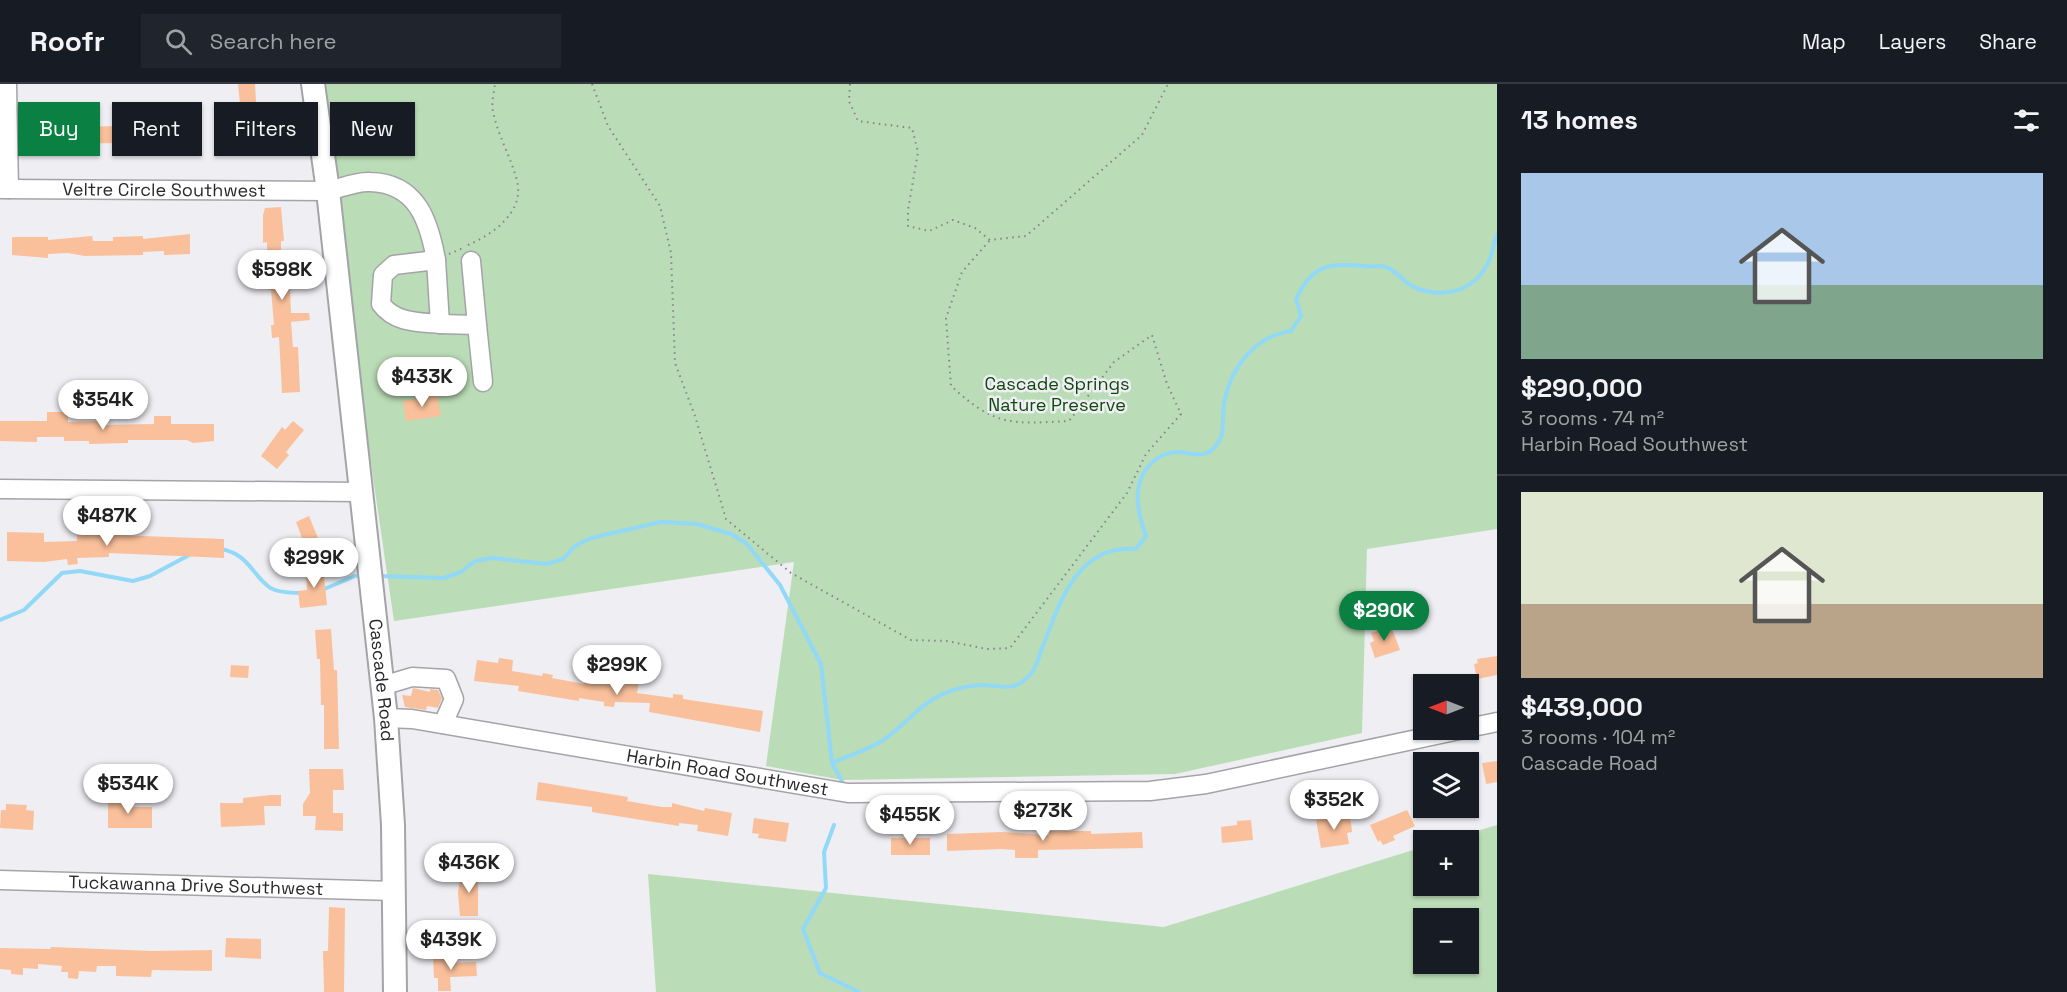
<!DOCTYPE html>
<html lang="en">
<head>
<meta charset="utf-8">
<style>
  :root { --surface:#171b24; --page:#20242c; --text:#f1f3f6; --muted:#9ea1a6; --line:#363941; --accent:#0b8043 }
  body { margin:0; font-family:"Space Grotesk",sans-serif; background:var(--page); color:var(--text); height:100vh; display:flex; flex-direction:column; font-size:22px; white-space:nowrap }
  * { box-sizing:border-box; margin:0 }
  p { font-size:20px; color:var(--muted) }
  .icon { flex:none; width:33px; height:33px; fill:none; stroke:currentColor; stroke-width:2; stroke-linecap:round; stroke-linejoin:round }
  .map { position:relative; flex:1; overflow:hidden }
  .sheet { display:flex; flex-direction:column; background:var(--surface); width:570px }
  .sheet>* { flex:none }
  .top-card { position:absolute; left:18px; top:18px; width:570px; height:54px; display:flex; gap:12px }
  .needle { width:39px; rotate:270deg }
  .fabs { position:absolute; left:1413px; top:590px; display:grid; gap:12px }
  .fabs a { display:grid; place-items:center; width:66px; height:66px; border-radius:0px; background:var(--surface); box-shadow:0 2px 4px #0004; font-size:30px }
  .price { position:absolute; translate:-50% -51px; padding:0 14px; border-radius:21px; background:#fff; color:#222; font-size:20px; line-height:39px; filter:drop-shadow(0 2px 3px #0008) }
  .price::after { content:''; position:absolute; left:50%; top:36px; width:18px; height:14px; margin-left:-9px; background:inherit; clip-path:polygon(0 0,100% 0,50% 100%) }
  .price.active { background:var(--accent); color:#fff }
  ul { padding:0; list-style:none }
  li { display:grid; align-content:center; gap:12px; height:318px; padding:0 24px }
  li+li { border-top:2px solid var(--line) }
  li span { display:grid; place-items:center; height:186px; border-radius:0px; color:#555 }
  li>.icon { margin-inline-start:auto }
  span .icon { width:108px; height:108px; fill:#fffc; stroke-width:1 }
  li b { font-size:26px }
  h2 { display:flex; justify-content:space-between; align-items:center; height:72px; padding:0 24px; font-size:26px }
  .chip { padding:0 21px; border-radius:0px; background:var(--surface); box-shadow:0 2px 4px #0004; font-size:21px; line-height:54px }
  .chip.active { background:var(--accent); color:#fff }
  header { display:flex; align-items:center; gap:36px; box-sizing:border-box; height:84px; padding:0 30px; background:var(--surface); border-bottom:2px solid var(--line) }
  header strong { font-size:28px }
  nav { display:flex; gap:33px; margin-inline-start:auto; font-size:21px }
  .search { width:420px; height:54px; background:var(--page); display:flex; align-items:center; gap:15px; box-sizing:border-box; padding:0 21px; border-radius:0px; color:var(--muted); font-size:22px }
  main { display:flex; flex:1; min-height:0 }
  .map>svg:first-child { display:block }
  .green { fill:#badcb6; fill-rule:evenodd }
  .lines { fill:none; stroke-linecap:round; stroke-linejoin:round }
  .stream { stroke:#91d9f6; stroke-width:4 }
  .building { fill:#fac09b }
  .minor-casing { stroke:#a4a4a8; stroke-width:21 }
  .major-casing { stroke:#a4a4a8; stroke-width:26 }
  .path { stroke:#858589; stroke-width:2; stroke-dasharray:1.5 4.5; stroke-linecap:butt }
  .minor { stroke:#fff; stroke-width:18 }
  .major { stroke:#fff; stroke-width:22 }
  .labels { text-anchor:middle; stroke-width:5; stroke-linejoin:round; paint-order:stroke }
  .street-label { font-size:18px; fill:#29292b; stroke:#eeeef3 }
  .park-label { font-size:18px; fill:#0f480d; stroke:#eeeef3 }
</style>
</head>
<body>
<header>
<strong>Roofr</strong>
<div class="search"><svg class="icon" aria-label="search" viewBox="0 0 24 24"><circle cx="10" cy="10" r="6"/><path d="M15 15l6 6"/></svg>Search here</div>
<nav><a>Map</a><a>Layers</a><a>Share</a></nav>
</header>
<main>
<div class="map">
<svg width="1497" height="908" viewBox="0 0 1497 908">
  <rect width="100%" height="100%" fill="#eeeef3"/>
  <path class="green" d="M322 0H1497V445L1367 465 1362 649 1175 690 842 696 766 682 794 478 394 537 361 311Z
    M1497 741V908H656L648 790 1164 843 1423 763 1424 801H1468V756H1448ZM1424 834H1468V879H1424Z"/>
  <g class="lines">
    <path class="stream" d="M221 465C248 470 251 489 269 503 277 509 293 509 302 509
      M378 492 444 494 461 488 475 477 493 474 546 480 563 475 575 462 591 454 661 438 697 440 731 450 746 459 780 501 821 580 832 679 843 699
      M322 506 355 492H362
      M0 536 24 526 62 489 80 487 133 497 150 492 191 470
      M832 679C848 672 867 666 882 657 905 642 921 617 948 608 958 604 969 602 979 601 999 600 1013 610 1030 591 1037 584 1039 570 1043 562 1060 518 1077 460 1136 465L1146 452C1136 425 1131 395 1155 376 1160 372 1169 368 1176 368 1193 368 1208 379 1220 355 1225 347 1222 329 1224 319 1231 283 1255 252 1291 247L1301 232 1296 215C1312 181 1327 179 1363 182 1369 183 1379 181 1386 183 1396 186 1405 200 1416 204 1445 215 1475 207 1489 177 1493 169 1493 159 1497 151
      M834 741 824 768 826 804 803 845 820 889 859 908"/>
  </g>
  <path class="building" d="M238 0H255L256 18 240 19Z
    M49 28V44L181 40 182 57 150 58 149 53 122 54V59L34 60 33 29Z
    M246 41H265V71H225V50L246 51Z
    M281 123 284 157H281V177H284L285 188H289L291 229H309L310 236 291 238 293 263H298L300 308 282 309 279 253 272 254 271 241H274L271 206H268L267 158 263 159V131L265 124Z
    M190 150V170L164 171V167L143 168V171L85 172 68 169 48 170V174L12 171V153H48V156L92 152 93 157H113V153L143 152V155Z
    M437 311 441 332 406 337 403 317Z
    M47 328H68V338L103 337V341L154 340V332H171V340H214V357L193 359 187 356H128V359L89 360V357H64V353H37V358L0 357V337H47Z
    M293 337 304 346 286 368 289 371 277 385 261 372 282 343 285 346Z
    M309 432 322 464 295 475 289 459 302 454 296 438Z
    M7 448 44 449V458L77 457V451L88 450 224 455V474L109 469V473L77 474 78 480 68 481 67 475 44 478 7 477Z
    M323 483 327 521 300 524 298 507 307 506 306 485Z
    M1391 542 1400 566 1375 574 1370 559 1374 557 1371 549Z
    M331 545 334 586H337L339 665H324V621H321L320 575H317L315 546Z
    M1497 572V591L1477 595 1474 580 1478 579 1477 575Z
    M499 574 513 576 512 587 542 592 543 589 553 591 552 594 584 600 586 588 601 590 600 598 625 602V596L639 598 637 609 673 614V610L683 611V615L763 627 760 648 649 628 650 619 615 618 614 623 604 622V618L579 614V617L518 607 519 602 474 597 477 576 498 579Z
    M231 581 249 582 248 594 230 593Z
    M413 604 430 608V605L438 606 442 614 438 624 427 622 426 626 405 623 402 611 411 612Z
    M1497 677V698L1486 700 1482 679Z
    M309 685H343L344 706H333V729H343V747L315 746 316 732H303V720L310 709Z
    M538 698 628 713 627 717 662 723H672V719L704 727 705 724 732 729 728 752 697 747 698 741 679 739V742L592 728V723L536 716Z
    M271 711H281V722H264L265 741 221 743 220 719H243V714Z
    M108 713H129V723H152V744H108Z
    M6 720 27 721 26 726 34 727 33 746 0 744 1 726H6Z
    M1407 726 1415 742 1393 752 1395 756 1383 761 1380 756 1378 758 1370 741Z
    M1350 731 1352 748 1347 749 1349 760 1321 764 1316 736Z
    M754 734 789 739 786 758 758 754 759 750 752 749Z
    M1251 736 1253 756 1222 759 1221 743 1237 741V737Z
    M1049 747H1091V750L1142 748 1143 764 1038 766V774H1015V766L1002 765 947 767V750L1002 748 1049 751Z
    M891 754H930V771H891Z
    M461 787H478V832H460L458 809Z
    M329 823 345 824 344 908H324L323 867H328Z
    M226 854 261 855V875L225 873Z
    M51 863 152 867 212 866V887L152 886 151 893 116 892V882H97L96 888 79 887 78 895 68 894V888H61L62 882 38 880V885L23 884V891L11 890V886L0 885V864L50 865Z
    M433 870H449V879L476 878 477 892 450 893 451 907H438V894H434Z"/>
  <g class="lines">
    <g class="minor-casing">
      <g id="minor">
        <path d="M7 0 9 105"/>
        <path id="s1" d="M0 105 328 107C341 104 357 97 370 98 417 99 429 137 436 176"/>
        <path d="M436 176 440 240C418 238 395 239 381 220L383 191 394 181Z"/>
        <path d="M440 240 477 241 471 177"/>
        <path d="M477 241 483 298"/>
        <path d="M0 405 360 408"/>
        <path d="M382 602 412 593 446 595 454 615 443 640"/>
        <path id="s2" d="M386 634 412 635 848 709 1150 707 1206 700 1464 645"/>
        <path d="M1468 644 1497 638"/>
        <path id="s3" d="M0 796 394 807"/>
      </g>
    </g>
    <g class="major-casing">
      <g id="major">
        <path id="s4" d="M313 0 328 107 386 634 393 741 395 908"/>
      </g>
    </g>
    <path class="path" d="M592 0 608 42 660 122 671 169 675 279 695 332 726 435 791 489 911 556 947 557 987 565 1010 564 1127 409 1146 370 1181 330 1167 300 1152 251 1114 278 1069 337C1011 340 996 343 951 302L946 234 962 188 990 156
      M850 0 849 17 858 37 912 44 918 68 908 126V142L929 147 953 136 975 144 990 156 1026 152 1142 51 1168 0
      M468 161C492 151 525 128 517 97 511 73 498 52 493 28 491 19 494 9 495 0
      M449 170 463 164"/>
    <use href="#minor" class="minor"/>
    <use href="#major" class="major"/>
  </g>
  <g class="labels">
    <g class="street-label">
      <text dy="6" stroke="none"><textPath href="#s1" startOffset="164">Veltre Circle Southwest</textPath></text>
      <text dy="6" stroke="none"><textPath href="#s4" startOffset="600">Cascade Road</textPath></text>
      <text dy="6" stroke="none"><textPath href="#s2" startOffset="346">Harbin Road Southwest</textPath></text>
      <text dy="6" stroke="none"><textPath href="#s3" startOffset="196">Tuckawanna Drive Southwest</textPath></text>
    </g>
    <g class="park-label">
      <text x="1057" y="306">Cascade Springs<tspan x="1057" dy="21">Nature Preserve</tspan></text>
    </g>
  </g>
</svg>
<div class="fabs">
<a><svg class="needle" viewBox="-14 -14 28 28"><path d="M0-13l5 13h-10z" fill="#e53935"/><path d="M0 13l5-13h-10z" fill="#9ea1a6"/></svg></a>
<a><svg class="icon" aria-label="layers" viewBox="0 0 24 24"><path d="M12 4l9 5-9 5-9-5zM3 14l9 5 9-5"/></svg></a>
<a>+</a>
<a>−</a>
</div>
<b class="price" style="left:282px;top:217px">$598K</b>
<b class="price" style="left:422px;top:324px">$433K</b>
<b class="price" style="left:103px;top:347px">$354K</b>
<b class="price" style="left:107px;top:463px">$487K</b>
<b class="price" style="left:314px;top:505px">$299K</b>
<b class="price active" style="left:1384px;top:558px">$290K</b>
<b class="price" style="left:617px;top:612px">$299K</b>
<b class="price" style="left:128px;top:731px">$534K</b>
<b class="price" style="left:1334px;top:747px">$352K</b>
<b class="price" style="left:1043px;top:758px">$273K</b>
<b class="price" style="left:910px;top:762px">$455K</b>
<b class="price" style="left:469px;top:810px">$436K</b>
<b class="price" style="left:451px;top:887px">$439K</b>
<div class="top-card">
<a class="chip active">Buy</a>
<a class="chip">Rent</a>
<a class="chip">Filters</a>
<a class="chip">New</a>
</div>
</div>
<section class="sheet">
<h2>13 homes<svg class="icon" aria-label="filters" viewBox="0 0 24 24"><path d="M4 7h16M4 17h16"/><circle cx="9" cy="7" r="2"/><circle cx="15" cy="17" r="2"/></svg></h2>
<ul>
<li><span style="background:linear-gradient(#a9c7e8 60%,#7fa58c 0)"><svg class="icon" aria-label="home" viewBox="0 0 24 24"><path d="M3 11l9-7 9 7M6 9v11h12V9"/></svg></span><div><b>$290,000</b><p>3 rooms · 74 m²</p><p>Harbin Road Southwest</p></div></li>
<li><span style="background:linear-gradient(#dfe7d0 60%,#b9a48a 0)"><svg class="icon" aria-label="home" viewBox="0 0 24 24"><path d="M3 11l9-7 9 7M6 9v11h12V9"/></svg></span><div><b>$439,000</b><p>3 rooms · 104 m²</p><p>Cascade Road</p></div></li>
</ul>
</section>
</main>
</body>
</html>
